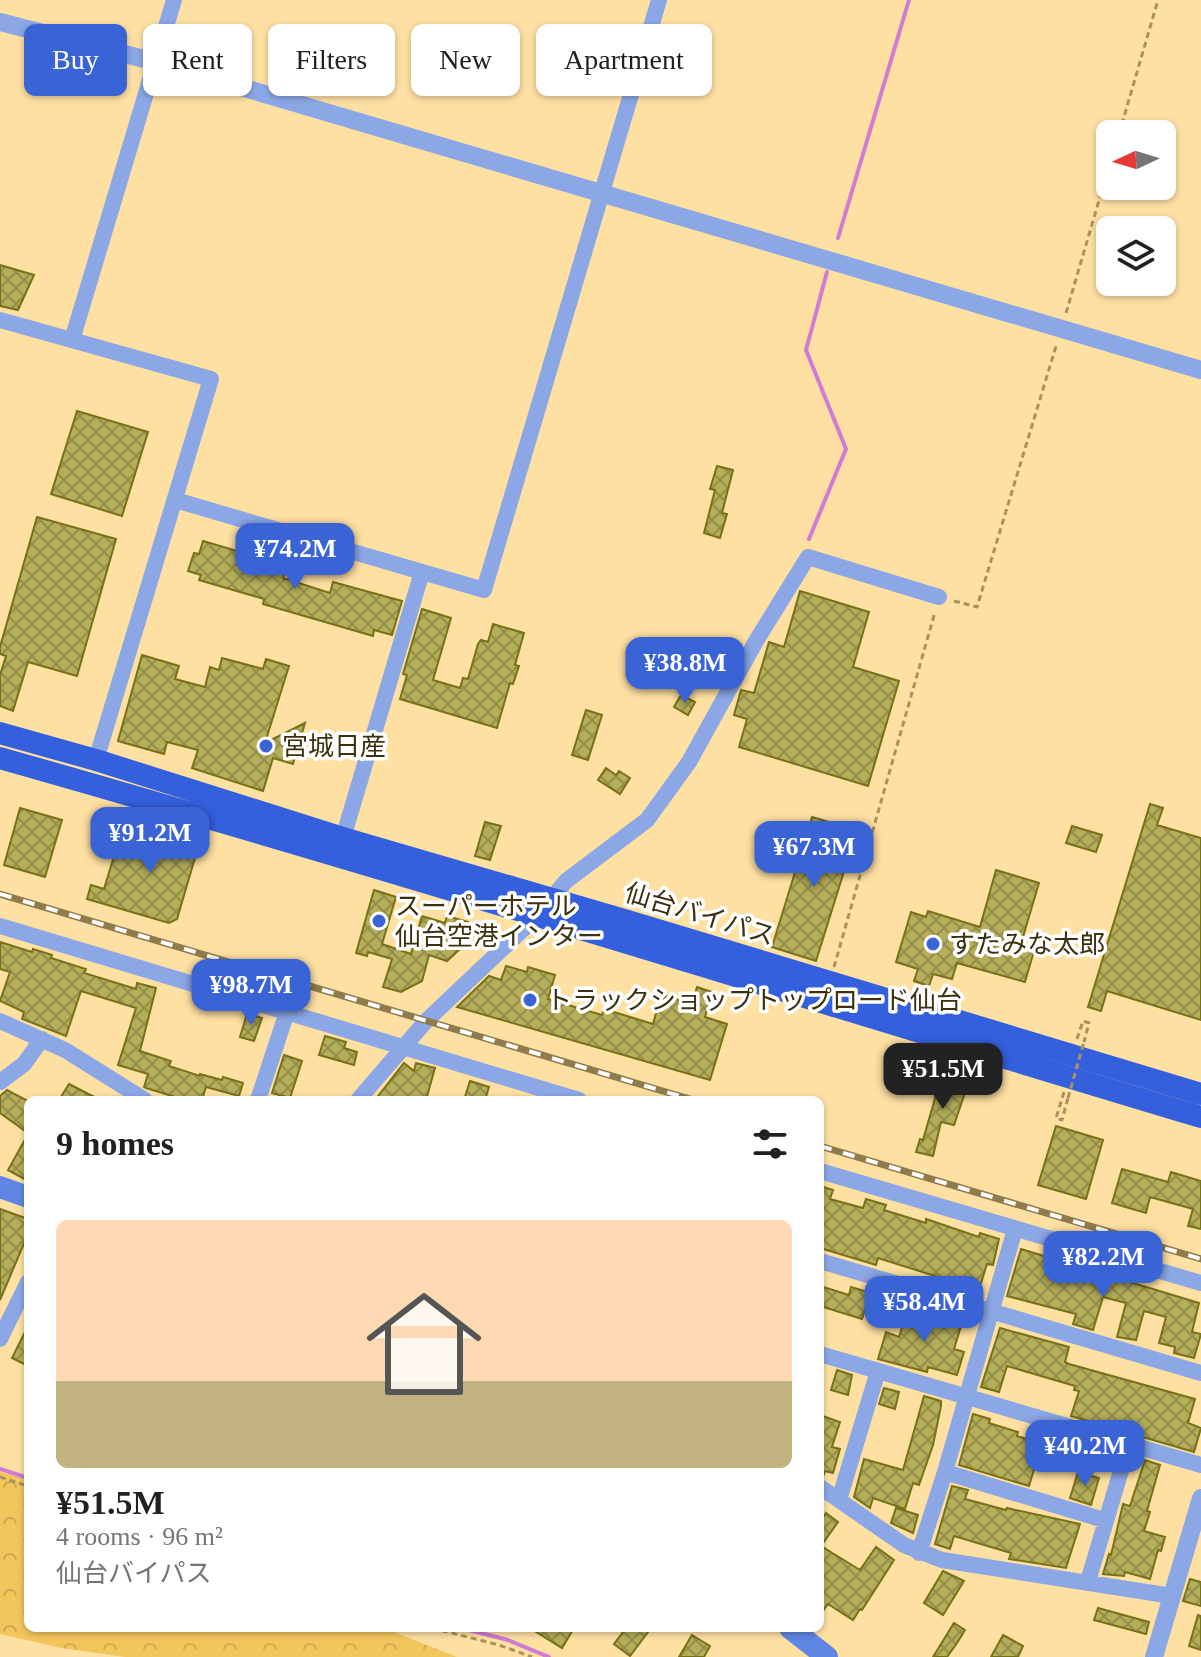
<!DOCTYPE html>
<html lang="en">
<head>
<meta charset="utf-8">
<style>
  :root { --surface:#fff; --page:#f6f6f6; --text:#202124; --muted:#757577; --line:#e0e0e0; --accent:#3a64d5 }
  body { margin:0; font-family:"Times New Roman","Noto Sans JP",serif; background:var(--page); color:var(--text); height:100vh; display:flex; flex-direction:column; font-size:30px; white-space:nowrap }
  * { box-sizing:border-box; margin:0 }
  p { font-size:26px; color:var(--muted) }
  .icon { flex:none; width:44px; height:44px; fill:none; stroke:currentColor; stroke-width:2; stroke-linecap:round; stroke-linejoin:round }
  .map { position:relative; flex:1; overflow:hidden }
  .sheet { position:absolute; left:24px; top:1096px; width:800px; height:536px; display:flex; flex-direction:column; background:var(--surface); border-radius:12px; box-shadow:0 2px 6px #0004 }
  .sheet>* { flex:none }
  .guide { position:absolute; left:24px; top:24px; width:800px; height:72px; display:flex; gap:16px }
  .needle { width:52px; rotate:266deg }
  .tools { position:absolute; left:1096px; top:120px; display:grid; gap:16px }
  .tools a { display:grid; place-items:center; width:80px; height:80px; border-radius:12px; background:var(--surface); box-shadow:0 2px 6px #0004; font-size:40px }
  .price { position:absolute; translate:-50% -68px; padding:0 18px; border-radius:16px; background:var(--accent); color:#fff; font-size:26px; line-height:52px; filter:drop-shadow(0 2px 4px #0008) }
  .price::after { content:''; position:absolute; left:50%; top:48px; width:24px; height:18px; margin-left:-12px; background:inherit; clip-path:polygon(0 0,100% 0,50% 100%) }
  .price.selected { background:#222; color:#fff }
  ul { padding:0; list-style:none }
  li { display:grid; align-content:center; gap:16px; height:424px; padding:0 32px }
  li+li { border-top:2px solid var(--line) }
  li span { display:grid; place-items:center; height:248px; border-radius:12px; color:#555 }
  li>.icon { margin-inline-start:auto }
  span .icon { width:144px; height:144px; fill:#fffc; stroke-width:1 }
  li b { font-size:34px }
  h2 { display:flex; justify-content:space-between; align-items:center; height:96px; padding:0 32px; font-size:34px }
  .tag { padding:0 28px; border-radius:12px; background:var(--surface); box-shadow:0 2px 6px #0004; font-size:28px; line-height:72px }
  .tag.selected { background:var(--accent); color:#fff }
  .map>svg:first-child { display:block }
  .forest { fill:url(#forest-crowns) }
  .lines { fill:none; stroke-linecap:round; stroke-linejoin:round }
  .stream { stroke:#d07bd4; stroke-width:4 }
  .building { fill:url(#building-cross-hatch); stroke:#787116; stroke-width:2 }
  .path { stroke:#a99260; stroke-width:3; stroke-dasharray:6 4; stroke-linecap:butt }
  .minor { stroke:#8ba7e6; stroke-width:16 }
  .tertiary { stroke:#8ba7e6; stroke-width:18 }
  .secondary { stroke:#5f86e3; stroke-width:22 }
  .trunk { stroke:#3460de; stroke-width:22 }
  .rail-casing { stroke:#907b4d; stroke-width:7 }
  .rail { stroke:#fff; stroke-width:4; stroke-dasharray:12; stroke-linecap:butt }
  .path-bridge { stroke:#a99260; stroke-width:3; stroke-dasharray:6 4; stroke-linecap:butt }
  .poi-dot { fill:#3a64d5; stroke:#fff; stroke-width:3 }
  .labels { text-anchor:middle; stroke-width:7; stroke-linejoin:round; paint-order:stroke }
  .poi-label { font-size:26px; fill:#3e300e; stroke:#fff; text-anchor:start }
  .street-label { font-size:26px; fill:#3e300e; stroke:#fff }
</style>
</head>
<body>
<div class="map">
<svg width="1201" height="1657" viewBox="0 0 1201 1657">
  <defs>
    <pattern id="forest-crowns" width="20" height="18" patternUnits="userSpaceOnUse" patternTransform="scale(2)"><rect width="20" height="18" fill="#f3c55d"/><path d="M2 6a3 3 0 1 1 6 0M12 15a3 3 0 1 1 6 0" fill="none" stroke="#d1aa50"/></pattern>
    <pattern id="building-cross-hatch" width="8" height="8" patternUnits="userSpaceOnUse" patternTransform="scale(2)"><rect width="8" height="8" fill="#b4ae5b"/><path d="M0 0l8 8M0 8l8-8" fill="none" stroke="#948e4a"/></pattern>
  </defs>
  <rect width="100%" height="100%" fill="#fee0a2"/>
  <path class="forest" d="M0 1472 28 1479V1628H384L457 1657H125L61 1648 0 1634Z"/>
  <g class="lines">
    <path class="stream" d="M838 238 909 0
      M809 539 846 449 806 350 827 272
      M0 1469 28 1478
      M461 1628 508 1640 549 1657"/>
  </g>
  <path class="building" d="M0 265 34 275 18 310 0 306Z
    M77 411 148 432 122 516 51 494Z
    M717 466 733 470 722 513 727 514 720 538 704 533 715 490 710 489Z
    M37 517 116 539 77 676 28 662 13 711 0 706V675L6 656 0 654V647Z
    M203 541 275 562 278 551 290 555 283 578 330 593 333 582 402 601 392 635 374 630 373 636 263 604 264 599 199 580 201 575 188 571 194 553 199 554Z
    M800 591 869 612 853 667 899 681 868 786 739 747 747 719 734 715 741 690 754 693 769 642 784 647Z
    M422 609 451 618 433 680 460 688 463 678 468 679 478 644 481 640 488 642 493 624 524 633 515 665 519 666 513 684 510 683 497 728 400 699 407 675 403 674Z
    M142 655 179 666 175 679 205 687 210 667 219 670 222 658 263 669 266 659 289 666 265 743 305 723 293 764 273 758 263 791 192 768 198 750 167 742 164 754 118 741Z
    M681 695 695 702 688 715 674 707Z
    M586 710 602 715 588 760 572 755Z
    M606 768 616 775 619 771 630 778 620 794 598 780Z
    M1150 804 1163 808 1157 825 1201 838V1020L1107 991 1101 1011 1088 1007Z
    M20 808 62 820 45 877 4 865Z
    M812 817 857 830 816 961 772 947Z
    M485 822 501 826 490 860 475 856Z
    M140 824 200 841 177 919 169 923 87 899 91 885 104 889 117 846 132 851Z
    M1072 826 1102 835 1096 852 1066 843Z
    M996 870 1039 883 1020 947 1034 951 1025 982 957 963 952 979 933 974 929 986 914 981 918 969 896 962 911 912 926 917 928 911 980 927Z
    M374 890 396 897 382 944 411 954 422 916 445 923 447 916 468 922 460 949 447 961 429 955 422 981 401 992 383 987 392 959 368 952 367 956 356 953Z
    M0 942 32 952 33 949 52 955 51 958 86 969 84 973 136 989 137 983 156 988 140 1051 171 1061 169 1066 200 1076V1074L222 1080 223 1077 243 1083 239 1096 206 1087 202 1100H185L146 1088 144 1087 148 1074 118 1065 136 1008 81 991 66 1036 22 1019 24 1012 0 1001 10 972 0 969Z
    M506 966 527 972 528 967 555 975 548 999 602 1015 604 1009 653 1024 658 1006 662 1007 665 996 692 1004 697 987 712 992 705 1017 727 1024 710 1080 457 1007 489 976 501 980Z
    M247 1014 262 1018 254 1041 240 1037Z
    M325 1036 346 1042 344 1048 357 1052 354 1065 319 1055Z
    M284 1055 302 1061 290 1098 272 1093Z
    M404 1063 414 1071 416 1063 435 1068 426 1100H375Z
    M942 1074 969 1081 954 1125 941 1122 933 1156 916 1152 920 1139 923 1140Z
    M470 1081 489 1087 485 1100H464Z
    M69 1084 100 1100H59Z
    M7 1090 28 1101V1133L0 1113V1096Z
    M1056 1126 1103 1140 1086 1199 1038 1185Z
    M28 1134V1181L8 1170Z
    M1122 1169 1168 1182 1171 1172 1201 1181V1229L1188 1226 1193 1209 1150 1197 1146 1213 1112 1203Z
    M820 1186 833 1190 830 1199 863 1208 866 1199 886 1205 884 1210 926 1223V1219L979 1237 980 1233 999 1239 993 1265 987 1264 977 1296 955 1289 957 1283 878 1258 876 1265 820 1248Z
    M0 1209 28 1219V1234L0 1300Z
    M1021 1249 1199 1303 1192 1332 1201 1334 1194 1358 1174 1353 1175 1347 1159 1343 1166 1317 1144 1311 1136 1340 1117 1337 1126 1303 1103 1297 1093 1330 1073 1324 1076 1314 1007 1296Z
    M820 1286 849 1295 851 1287 871 1293 862 1319 820 1306Z
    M908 1308 962 1323 954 1349 964 1352 957 1375 928 1367 927 1372 878 1359 886 1332 899 1337Z
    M28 1326V1366L12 1358Z
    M1000 1328 1069 1347 1065 1362 1069 1364 1195 1399 1188 1423 1201 1428 1194 1452 1071 1416 1079 1391 1074 1390 1075 1386 1007 1366 999 1392 981 1387Z
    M837 1370 852 1375 848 1395 831 1390Z
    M884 1388 899 1392 895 1409 879 1404Z
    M924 1396 941 1401V1406L933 1445 919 1485 913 1483 905 1509 873 1498 870 1508 854 1497 864 1459 903 1470Z
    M973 1414 990 1419 989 1423 1018 1432 1017 1436 1060 1449 1064 1437 1081 1442 1079 1450 1083 1451 1077 1469 1041 1458 1040 1461 1037 1460 1029 1486 959 1465Z
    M820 1415 840 1422 832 1447 840 1449 833 1473 825 1471 823 1477 820 1476Z
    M1145 1460 1160 1465 1147 1511 1150 1512 1144 1531 1165 1537 1161 1551 1158 1550 1150 1579 1125 1572 1124 1576 1103 1574 1109 1554 1111 1555 1123 1504 1130 1506Z
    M1078 1472 1099 1478 1091 1505 1070 1498Z
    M952 1486 968 1490 965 1499 1006 1510 1007 1508 1080 1524 1066 1568 1009 1559 1011 1553 954 1536 950 1549 935 1544Z
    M896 1508 918 1515 913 1533 891 1523Z
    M826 1513 838 1522 821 1546 860 1570 876 1547 894 1560 862 1610 860 1609 853 1620 828 1604 820 1615V1522Z
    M943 1571 964 1581 943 1615 924 1603Z
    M1190 1579 1201 1582V1606L1183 1601Z
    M1098 1608 1149 1622 1146 1634 1094 1620Z
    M1198 1615 1201 1616V1650L1189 1646Z
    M954 1623 965 1630 957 1643 947 1657H933Z
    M530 1628H574L562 1648Z
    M626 1628H651L630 1656 614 1644Z
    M692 1635 710 1646 704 1657H679Z
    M1003 1635 1023 1646 1018 1657H991Z"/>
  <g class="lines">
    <path class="path" d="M1119 134 1158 0
      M1066 313 1110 163
      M954 601 977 607 1057 343
      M834 967 935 612
      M1077 1039 1083 1021 1089 1023 1084 1042
      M1064 1092 1056 1118 1062 1120 1068 1098
      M0 1477 28 1486
      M432 1628 499 1645 532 1657"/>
    <path class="minor" d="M0 320 211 379 96 760
      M72 340 174 0
      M175 500 484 590 659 0
      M343 838 422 572
      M0 926 579 1100
      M0 1021 65 1050 145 1100
      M0 1082 24 1064 42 1039
      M258 1100 287 1012
      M358 1100 426 1021 537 916 566 881 647 820 689 762 756 641 808 557 939 597
      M820 1171 1201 1283
      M820 1261 1201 1373
      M0 1339 28 1282
      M820 1354 1201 1465
      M945 1472 1104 1520
      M820 1487 904 1545 942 1560 1172 1596
      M839 1500 878 1371
      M919 1553 945 1472 1015 1229
      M1088 1581 1129 1444"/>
    <path class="tertiary" d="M0 22 156 62 1201 370
      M1154 1657 1201 1498"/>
    <path class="secondary" d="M0 1187 28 1197
      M790 1628 827 1657"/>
    <path class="trunk" d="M0 733 96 760 343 838 628 921 1201 1094
      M0 758C402 872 801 997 1201 1117"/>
    <g class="rail-casing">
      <path id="rail" d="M0 894 693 1100
        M820 1146 1201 1259"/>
    </g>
    <use href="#rail" class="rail"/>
    <path class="path-bridge" d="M1068 1098 1084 1042"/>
  </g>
  <g class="poi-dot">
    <circle cx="266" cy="746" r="8"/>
    <circle cx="379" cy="921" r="8"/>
    <circle cx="933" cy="944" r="8"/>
    <circle cx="530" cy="1000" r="8"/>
  </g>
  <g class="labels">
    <g class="poi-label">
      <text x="282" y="755">宮城日産</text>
      <text x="395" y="915">スーパーホテル<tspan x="395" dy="30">仙台空港インター</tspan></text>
      <text x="949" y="953">すたみな太郎</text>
      <text x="546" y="1009">トラックショップトップロード仙台</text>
    </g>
    <g class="street-label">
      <text transform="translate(700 914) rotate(17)" y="9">仙台バイパス</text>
    </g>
  </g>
</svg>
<div class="tools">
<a><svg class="needle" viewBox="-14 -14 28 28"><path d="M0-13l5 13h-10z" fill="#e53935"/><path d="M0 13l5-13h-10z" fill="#757577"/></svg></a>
<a><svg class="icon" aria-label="layers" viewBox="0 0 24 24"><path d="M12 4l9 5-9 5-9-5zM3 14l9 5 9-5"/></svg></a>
</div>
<b class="price" style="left:295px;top:591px">¥74.2M</b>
<b class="price" style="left:685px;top:705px">¥38.8M</b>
<b class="price" style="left:150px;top:875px">¥91.2M</b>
<b class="price" style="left:814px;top:889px">¥67.3M</b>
<b class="price" style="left:251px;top:1027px">¥98.7M</b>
<b class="price selected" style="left:943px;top:1111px">¥51.5M</b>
<b class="price" style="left:1103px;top:1299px">¥82.2M</b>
<b class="price" style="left:924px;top:1344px">¥58.4M</b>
<b class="price" style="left:1085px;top:1488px">¥40.2M</b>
<div class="guide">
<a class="tag selected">Buy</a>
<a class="tag">Rent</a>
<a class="tag">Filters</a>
<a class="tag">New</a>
<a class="tag">Apartment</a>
</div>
<section class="sheet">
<h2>9 homes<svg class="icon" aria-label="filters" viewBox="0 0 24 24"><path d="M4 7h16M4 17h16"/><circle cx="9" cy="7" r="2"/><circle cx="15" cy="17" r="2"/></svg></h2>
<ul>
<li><span style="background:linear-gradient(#ffd9b3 65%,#c2b280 0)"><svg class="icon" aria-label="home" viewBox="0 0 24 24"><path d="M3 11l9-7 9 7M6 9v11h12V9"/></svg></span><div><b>¥51.5M</b><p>4 rooms · 96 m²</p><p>仙台バイパス</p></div></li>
</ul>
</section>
</div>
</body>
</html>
